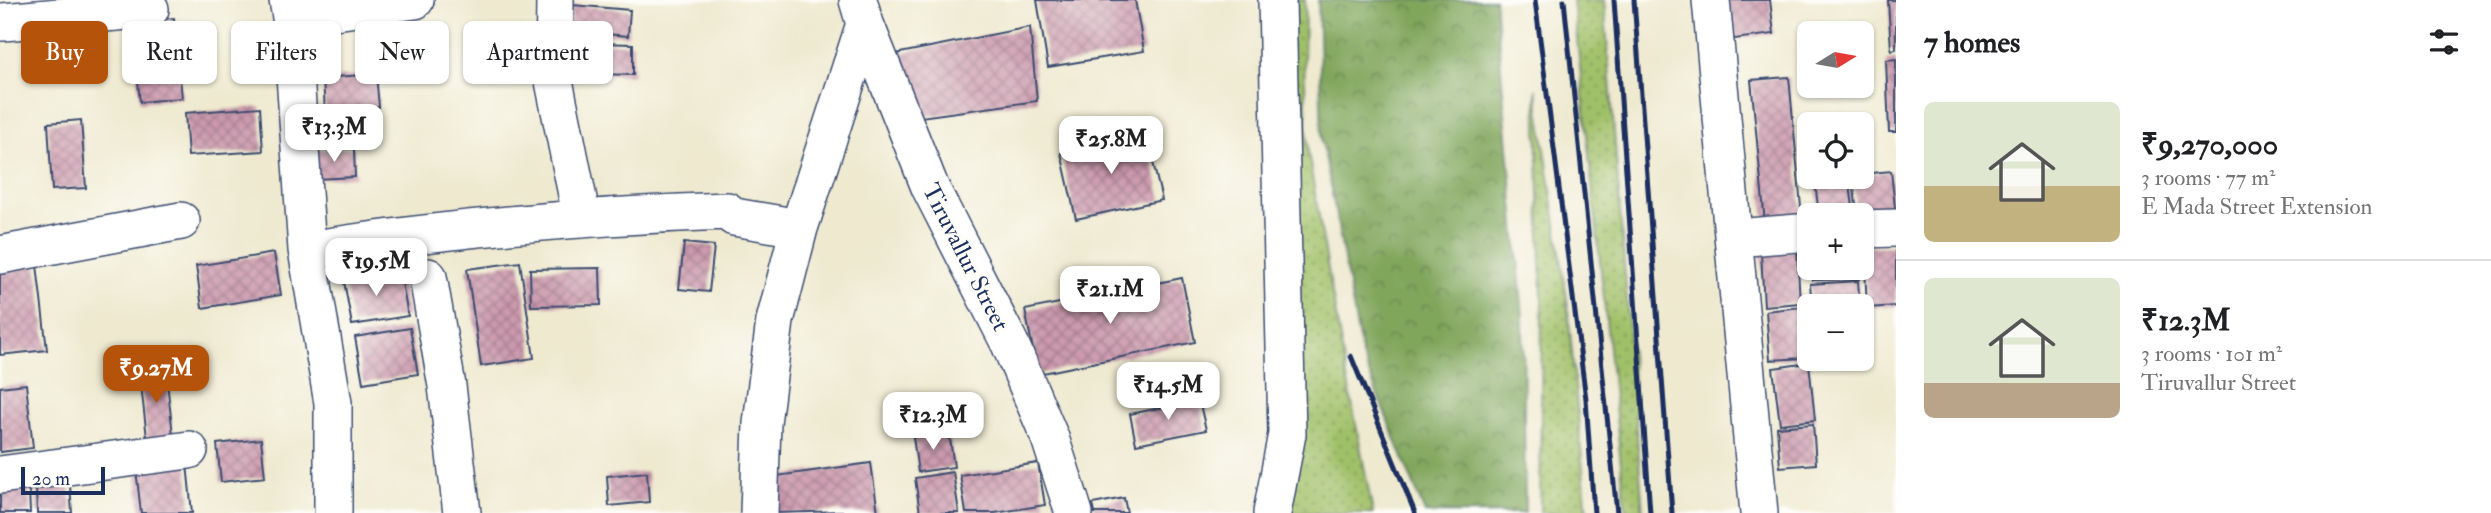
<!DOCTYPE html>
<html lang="en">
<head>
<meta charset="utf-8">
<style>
  :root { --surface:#fff; --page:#f2f2f2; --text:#202124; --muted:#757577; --line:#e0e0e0; --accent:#b45309 }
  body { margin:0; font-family:"IM FELL Double Pica",serif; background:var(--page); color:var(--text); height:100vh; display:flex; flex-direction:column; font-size:26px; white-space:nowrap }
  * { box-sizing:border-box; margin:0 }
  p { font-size:23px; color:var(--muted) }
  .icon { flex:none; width:38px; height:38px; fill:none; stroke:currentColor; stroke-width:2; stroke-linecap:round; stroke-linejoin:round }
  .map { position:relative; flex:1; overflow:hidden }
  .sheet { display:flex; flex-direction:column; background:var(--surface); width:595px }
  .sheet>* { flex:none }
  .top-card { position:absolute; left:21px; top:21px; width:665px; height:63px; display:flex; gap:14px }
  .needle { width:46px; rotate:79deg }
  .fabs { position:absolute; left:1797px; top:21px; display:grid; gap:14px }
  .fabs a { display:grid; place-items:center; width:77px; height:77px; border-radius:10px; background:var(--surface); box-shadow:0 2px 5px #0004; font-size:35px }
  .scale { position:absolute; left:21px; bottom:18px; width:84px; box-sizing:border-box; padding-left:7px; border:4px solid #1b2f5e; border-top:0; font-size:19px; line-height:24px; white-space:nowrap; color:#1b2f5e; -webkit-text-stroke:5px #fdfcf7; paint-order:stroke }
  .price { position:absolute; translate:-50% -60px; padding:0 16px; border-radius:14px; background:#fff; color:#222; font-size:23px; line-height:46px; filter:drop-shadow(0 2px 4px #0008) }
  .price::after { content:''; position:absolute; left:50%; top:42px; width:21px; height:16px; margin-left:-10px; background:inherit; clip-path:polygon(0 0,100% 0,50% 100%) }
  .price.current { background:var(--accent); color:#fff }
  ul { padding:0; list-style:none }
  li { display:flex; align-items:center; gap:21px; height:175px; padding:0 28px }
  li+li { border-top:2px solid var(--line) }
  li span { display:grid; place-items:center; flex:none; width:196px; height:140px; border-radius:10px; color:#555 }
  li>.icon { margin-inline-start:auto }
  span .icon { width:84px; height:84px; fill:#fffc; stroke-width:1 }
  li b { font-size:30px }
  h2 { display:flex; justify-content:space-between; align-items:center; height:84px; padding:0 28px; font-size:30px }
  .tag { padding:0 24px; border-radius:10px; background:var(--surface); box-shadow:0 2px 5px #0004; font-size:24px; line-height:63px }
  .tag.current { background:var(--accent); color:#fff }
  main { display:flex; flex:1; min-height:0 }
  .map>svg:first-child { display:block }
  .grass { fill:url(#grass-dots); stroke:#5e7863; stroke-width:2 }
  .forest { fill:url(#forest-crowns); stroke:#4e6a5d; stroke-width:2 }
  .building { fill:url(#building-cross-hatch) }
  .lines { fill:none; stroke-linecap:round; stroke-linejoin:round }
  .minor-casing { stroke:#3b4b6f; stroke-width:40 }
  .minor { stroke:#fff; stroke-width:37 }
  .rail { stroke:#1b2f5e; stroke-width:5 }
  .labels { text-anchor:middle; stroke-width:7; stroke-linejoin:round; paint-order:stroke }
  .street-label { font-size:24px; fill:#1b2f5e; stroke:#fdfcf7 }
</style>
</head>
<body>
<main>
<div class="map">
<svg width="1896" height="513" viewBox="0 0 1896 513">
  <defs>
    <pattern id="grass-dots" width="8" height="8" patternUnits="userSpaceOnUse" patternTransform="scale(1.75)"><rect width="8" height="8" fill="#a0c068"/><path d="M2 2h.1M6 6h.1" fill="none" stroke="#829c59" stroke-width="1.8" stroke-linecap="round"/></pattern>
    <pattern id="forest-crowns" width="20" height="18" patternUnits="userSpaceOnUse" patternTransform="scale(1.75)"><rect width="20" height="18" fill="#80a65c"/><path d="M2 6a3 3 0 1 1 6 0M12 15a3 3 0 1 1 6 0" fill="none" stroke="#68884f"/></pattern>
    <pattern id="building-cross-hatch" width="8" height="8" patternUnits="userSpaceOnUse" patternTransform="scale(1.75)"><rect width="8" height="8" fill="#cc9aad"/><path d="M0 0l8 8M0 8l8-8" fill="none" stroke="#a57e90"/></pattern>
  </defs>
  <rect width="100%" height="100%" fill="#fdfcf7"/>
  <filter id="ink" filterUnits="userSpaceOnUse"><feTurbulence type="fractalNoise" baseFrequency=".0143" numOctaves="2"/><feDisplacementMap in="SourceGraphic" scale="14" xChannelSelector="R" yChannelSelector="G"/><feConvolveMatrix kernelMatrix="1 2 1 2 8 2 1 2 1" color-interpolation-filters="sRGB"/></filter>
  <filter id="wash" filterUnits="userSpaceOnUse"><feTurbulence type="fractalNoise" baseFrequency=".00686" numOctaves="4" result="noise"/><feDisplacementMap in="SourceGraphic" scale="28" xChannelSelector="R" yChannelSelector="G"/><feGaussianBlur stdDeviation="1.57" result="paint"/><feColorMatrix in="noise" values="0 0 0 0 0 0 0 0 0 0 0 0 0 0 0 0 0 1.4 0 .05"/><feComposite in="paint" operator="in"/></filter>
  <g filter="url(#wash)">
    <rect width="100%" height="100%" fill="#eee9cf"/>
    <path class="grass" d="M1283 0H1305L1304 62 1308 152 1343 357 1373 513H1279Z
      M1573 0H1604L1643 513H1626Z
      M1536 88 1567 299 1587 513H1540L1542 300Z"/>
    <path class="forest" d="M1318 0H1495L1523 316 1525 513H1425L1362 356 1322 140Z"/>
    <g id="blocks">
      <path class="building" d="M1037 0H1135L1144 51 1048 67Z
        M1722 0H1770L1774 34 1727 40Z
        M1888 0H1896V49L1891 50Z
        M572 5 630 10 628 36 569 31Z
        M174 18 182 98 140 102 132 22Z
        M1030 27 1037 101 921 117 895 54Z
        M562 42 633 44V75L561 73Z
        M1896 59V132H1889L1886 60Z
        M376 74 379 107 325 112 323 78Z
        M1789 77 1803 229 1766 233 1751 80Z
        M260 107 263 151 188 156 185 113Z
        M81 120 86 188 52 190 48 123Z
        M1146 133 1162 200 1076 219 1061 153Z
        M354 148 355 177 315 179 314 150Z
        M1891 171 1896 217 1857 215 1853 177H1862V174Z
        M1849 177 1854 215H1819L1815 182Z
        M684 243 714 246 709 292 679 289Z
        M1896 246V306L1867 308 1864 247Z
        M1797 250 1800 303 1764 306 1761 252Z
        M274 253 281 295 202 308 196 266Z
        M520 262 534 358 481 366 467 269Z
        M37 265 47 350 0 355V269Z
        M600 268 601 305 531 306 530 269Z
        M1812 268H1859L1860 279 1813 280Z
        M400 271 408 316 352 325 344 281Z
        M1182 278 1195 342 1038 374 1025 310Z
        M1858 281 1860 306H1812L1810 284Z
        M1801 307 1805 358 1770 360 1766 311Z
        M410 328 418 374 363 383 355 337Z
        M1809 363 1815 420 1780 424 1773 368Z
        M166 373 173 435 147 438 140 376Z
        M26 384 33 448 0 452V387Z
        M1199 400 1206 430 1136 444 1130 414Z
        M1813 424 1816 464 1780 467 1777 427Z
        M949 432 954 467 918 472 913 437Z
        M261 439 265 477 221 482 217 444Z
        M871 463 878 513H842V511L776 513V476Z
        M1038 463 1045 505 995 513H966L960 475Z
        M187 464 192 513H141L136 469Z
        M647 472 649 502 609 506 607 476Z
        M953 472 959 513H920L915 478Z
        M70 485 72 513H37L36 487Z
        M29 490 30 513H0V492Z
        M1124 498 1127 513H1095L1093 504Z"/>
    </g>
  </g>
  <g filter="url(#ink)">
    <use href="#blocks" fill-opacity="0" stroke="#3b4b6f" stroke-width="2"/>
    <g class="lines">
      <g class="minor-casing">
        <path id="minor" d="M288 0 291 17 307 250 333 403V513
          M555 0 554 81 582 219
          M858 0 865 24 930 187 1010 344 1050 438 1074 513
          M1711 0 1759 513
          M291 17 415 0
          M3 22 150 9
          M1862 229 1896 228
          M1735 238 1810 232
          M307 250C448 228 584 216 727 211L734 217 799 228
          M0 255 181 221
          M428 277 447 386 462 513
          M0 475 189 450
          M759 513 762 423 775 321 799 228 865 24
          M1272 513 1287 434 1277 0"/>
      </g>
      <use href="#minor" class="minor"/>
      <path class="rail" d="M1535 0 1586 399 1594 513
        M1564 0 1617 513
        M1614 0 1650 513
        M1634 0 1672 513
        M1351 356 1415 513"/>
    </g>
  </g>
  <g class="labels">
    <g class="street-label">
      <text transform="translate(966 257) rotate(63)" y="8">Tiruvallur Street</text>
    </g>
  </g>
</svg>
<div class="fabs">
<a><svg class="needle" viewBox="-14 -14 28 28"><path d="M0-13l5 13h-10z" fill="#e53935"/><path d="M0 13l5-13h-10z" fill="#757577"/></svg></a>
<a><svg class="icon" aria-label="locate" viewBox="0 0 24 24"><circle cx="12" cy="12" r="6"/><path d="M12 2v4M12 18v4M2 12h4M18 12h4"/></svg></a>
<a>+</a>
<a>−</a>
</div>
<div class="scale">20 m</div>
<b class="price" style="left:334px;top:164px">₹13.3M</b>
<b class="price" style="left:1111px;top:176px">₹25.8M</b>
<b class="price" style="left:376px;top:298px">₹19.5M</b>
<b class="price" style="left:1110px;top:326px">₹21.1M</b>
<b class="price current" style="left:156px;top:405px">₹9.27M</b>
<b class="price" style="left:1168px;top:422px">₹14.5M</b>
<b class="price" style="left:933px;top:452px">₹12.3M</b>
<div class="top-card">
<a class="tag current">Buy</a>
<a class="tag">Rent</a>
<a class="tag">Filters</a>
<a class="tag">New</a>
<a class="tag">Apartment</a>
</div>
</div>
<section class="sheet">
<h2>7 homes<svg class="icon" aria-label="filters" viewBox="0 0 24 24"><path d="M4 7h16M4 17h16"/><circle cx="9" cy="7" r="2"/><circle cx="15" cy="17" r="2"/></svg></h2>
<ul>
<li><span style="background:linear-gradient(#dfe7d0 60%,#c2b280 0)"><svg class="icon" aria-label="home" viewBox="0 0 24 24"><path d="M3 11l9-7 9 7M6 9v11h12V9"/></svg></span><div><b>₹9,270,000</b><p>3 rooms · 77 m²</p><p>E Mada Street Extension</p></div></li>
<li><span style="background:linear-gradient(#dfe7d0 75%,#b9a48a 0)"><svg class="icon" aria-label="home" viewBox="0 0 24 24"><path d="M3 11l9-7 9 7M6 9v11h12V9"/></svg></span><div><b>₹12.3M</b><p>3 rooms · 101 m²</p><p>Tiruvallur Street</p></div></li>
</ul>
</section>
</main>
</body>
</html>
